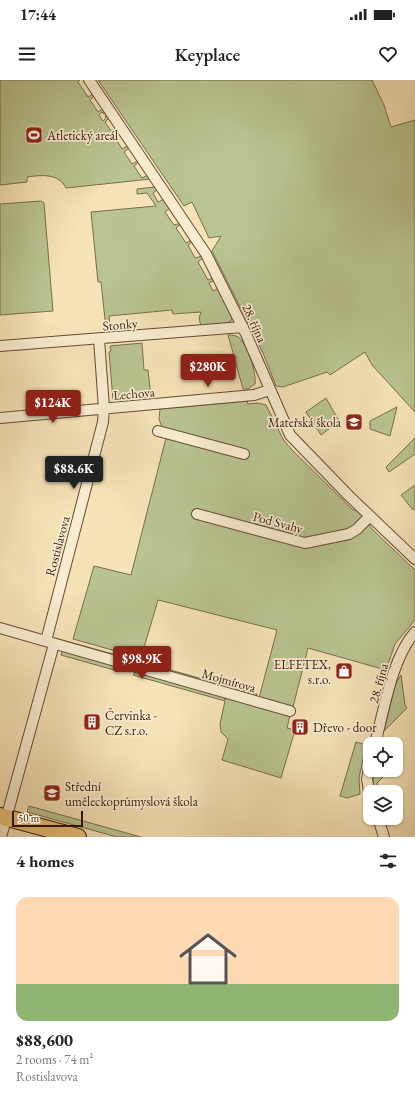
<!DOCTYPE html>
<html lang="en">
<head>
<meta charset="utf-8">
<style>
  :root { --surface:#fff; --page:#f6f6f6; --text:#222; --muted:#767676; --line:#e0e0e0; --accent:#8f2418 }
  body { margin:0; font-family:"EB Garamond",serif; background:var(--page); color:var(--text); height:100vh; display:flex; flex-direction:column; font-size:15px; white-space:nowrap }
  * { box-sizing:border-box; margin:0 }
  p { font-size:13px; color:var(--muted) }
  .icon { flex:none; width:22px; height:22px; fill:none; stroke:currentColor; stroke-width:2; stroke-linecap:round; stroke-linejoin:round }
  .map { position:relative; height:757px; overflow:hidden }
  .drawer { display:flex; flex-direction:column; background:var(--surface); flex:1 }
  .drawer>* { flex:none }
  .tools { position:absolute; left:363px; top:657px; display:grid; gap:8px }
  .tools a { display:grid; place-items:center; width:40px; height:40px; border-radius:8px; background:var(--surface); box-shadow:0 1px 3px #0004; font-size:20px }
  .scale { position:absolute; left:12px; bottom:10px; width:71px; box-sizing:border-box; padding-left:4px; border:2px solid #361807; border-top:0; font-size:11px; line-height:14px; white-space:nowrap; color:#361807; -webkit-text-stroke:3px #f9edd1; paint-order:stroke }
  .price { position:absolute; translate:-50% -34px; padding:0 9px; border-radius:4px; background:var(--accent); color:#fff; font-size:13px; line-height:26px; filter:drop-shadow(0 1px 2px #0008) }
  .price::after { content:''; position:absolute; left:50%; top:24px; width:12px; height:9px; margin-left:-6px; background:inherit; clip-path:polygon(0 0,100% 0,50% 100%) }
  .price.selected { background:#222; color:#fff }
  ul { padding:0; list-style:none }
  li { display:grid; align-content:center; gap:8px; height:212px; padding:0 16px }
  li+li { border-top:1px solid var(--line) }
  li span { display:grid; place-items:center; height:124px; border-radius:12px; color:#555 }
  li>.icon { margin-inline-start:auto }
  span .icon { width:72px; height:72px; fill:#fffc; stroke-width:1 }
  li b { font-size:17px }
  h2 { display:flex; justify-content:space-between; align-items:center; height:48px; padding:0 16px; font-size:17px }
  .status { display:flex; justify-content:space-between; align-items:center; height:28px; padding:0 20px; background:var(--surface); direction:ltr }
  .status svg { height:11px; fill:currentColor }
  header { display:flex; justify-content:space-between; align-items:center; height:52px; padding:0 16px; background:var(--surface); font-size:18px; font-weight:600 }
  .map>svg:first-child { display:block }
  .green { fill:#b9c492; stroke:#786e4c }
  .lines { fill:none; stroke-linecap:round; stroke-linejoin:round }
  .street-casing { stroke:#664b33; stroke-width:12 }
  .primary-casing { stroke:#361807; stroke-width:18 }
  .street { stroke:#f9edd1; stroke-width:10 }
  .primary { stroke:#ebc27c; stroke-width:16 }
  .labels { text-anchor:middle; stroke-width:3.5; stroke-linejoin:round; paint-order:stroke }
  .poi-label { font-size:13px; fill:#361807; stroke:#f9edd1; text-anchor:start }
  .street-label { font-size:13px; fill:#361807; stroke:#f9edd1 }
</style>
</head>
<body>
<div class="status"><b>17:44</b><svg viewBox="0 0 49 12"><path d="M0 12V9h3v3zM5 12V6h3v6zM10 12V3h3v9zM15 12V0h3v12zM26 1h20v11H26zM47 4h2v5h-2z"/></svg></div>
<header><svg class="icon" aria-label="menu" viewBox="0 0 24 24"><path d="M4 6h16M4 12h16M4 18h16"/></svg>Keyplace<svg class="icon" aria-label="heart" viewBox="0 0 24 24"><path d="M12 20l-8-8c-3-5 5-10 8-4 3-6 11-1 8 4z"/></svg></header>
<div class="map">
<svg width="415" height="757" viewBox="0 0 415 757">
  <rect width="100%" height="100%" fill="#f6e3b8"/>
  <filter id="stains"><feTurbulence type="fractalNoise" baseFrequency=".005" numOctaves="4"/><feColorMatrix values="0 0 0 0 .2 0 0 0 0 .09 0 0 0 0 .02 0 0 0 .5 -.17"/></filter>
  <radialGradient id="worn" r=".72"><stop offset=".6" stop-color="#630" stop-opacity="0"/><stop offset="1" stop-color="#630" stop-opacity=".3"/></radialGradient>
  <path class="green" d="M0 0H80L78 2 88 17 93 14 94 16 90 20 98 32 103 29 106 33 104 34 102 32 99 35 103 41 106 38 105 36 107 35 109 38 105 42 111 51 116 48 117 50 113 54 122 69 127 66 129 68 124 72 132 84 137 81 139 82 134 86 142 98 148 95 151 99 66 108C58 93 42 95 27 97V102L0 105Z
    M98 0H372L384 25 391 47 415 40V332L372 285 365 272 330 295 327 292 283 307 276 306 263 273 212 171 221 156 209 158 192 122 184 126Z
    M155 107 157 110 153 113 158 122 164 119 170 128 165 132 174 145 181 143V144L176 148 186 163 191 160 192 162 188 165 195 178 202 176 203 178 198 182 208 200 213 198 215 200 209 203 213 211 219 208 232 236 231 241 225 244 201 246 199 238 201 232 173 234 172 230 109 236 110 247 106 249 101 202H98L91 132 156 126 147 113 137 114V109Z
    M41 121 44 123 53 231 0 235V124Z
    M228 255C231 255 235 255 238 257 247 263 257 294 255 304L248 309H243Z
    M142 263 144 290H148L151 317 113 320 109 272 111 271 110 266Z
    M326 318 339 341 321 355 306 332Z
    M247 321 248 324 258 323 266 325 283 359 291 369 353 430H357L373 450 415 490V540L395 564 386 590 308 568 293 627 259 618 277 550 158 520 141 578 73 559 94 486 131 495 166 358 159 339 160 329Z
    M397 327 390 356 370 349V341Z
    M415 358V374L389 392 386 387Z
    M415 405V428L413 430 401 415Z
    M55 558 257 614 256 617 57 562Z
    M62 571 114 586V590L61 575Z
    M136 592 224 617 225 620 227 618 290 635 287 648 295 650 281 698 222 680 228 659 221 652 220 644 225 621 133 595Z
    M401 595 405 625 407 628 384 651 395 605Z
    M356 662 366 665 359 698 360 714 347 718 340 716Z
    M373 690H390L377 703 378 706 375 712H373Z
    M29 726 141 757H117L27 732Z"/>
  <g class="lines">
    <g class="street-casing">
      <path id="street" d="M89 0 206 174 246 254 290 355 349 416 415 479
        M0 266 243 247
        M0 338 254 315 270 310
        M158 351 244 374
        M197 434 305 463 349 454 357 449 370 436
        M0 548 290 631
        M46 561 103 342 104 328 99 259
        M375 664C384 630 392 578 415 552
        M370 682 367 699 370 718
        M378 738 384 757
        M1 757 54 564"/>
    </g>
    <g class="primary-casing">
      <path id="primary" d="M0 736 78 757"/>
    </g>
    <use href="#street" class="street"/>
    <use href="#primary" class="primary"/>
  </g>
  <defs>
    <g id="stadium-square" transform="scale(0.9)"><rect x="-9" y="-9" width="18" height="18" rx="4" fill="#8f2418" stroke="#f9edd1"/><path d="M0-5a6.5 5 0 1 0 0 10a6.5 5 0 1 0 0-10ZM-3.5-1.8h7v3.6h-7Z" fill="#fff"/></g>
    <g id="school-square" transform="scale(0.9)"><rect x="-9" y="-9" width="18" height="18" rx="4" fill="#8f2418" stroke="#f9edd1"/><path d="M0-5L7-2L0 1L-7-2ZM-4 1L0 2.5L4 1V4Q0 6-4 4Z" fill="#fff"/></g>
    <g id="shop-square" transform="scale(0.9)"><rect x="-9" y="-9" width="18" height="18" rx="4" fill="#8f2418" stroke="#f9edd1"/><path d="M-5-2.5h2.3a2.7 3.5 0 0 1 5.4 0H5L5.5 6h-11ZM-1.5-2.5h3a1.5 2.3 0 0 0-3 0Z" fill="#fff"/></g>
    <g id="building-square" transform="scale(0.9)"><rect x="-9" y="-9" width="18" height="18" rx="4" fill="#8f2418" stroke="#f9edd1"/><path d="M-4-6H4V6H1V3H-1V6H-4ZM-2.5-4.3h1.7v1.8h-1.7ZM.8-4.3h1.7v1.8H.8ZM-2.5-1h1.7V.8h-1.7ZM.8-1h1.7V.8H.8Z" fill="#fff"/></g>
  </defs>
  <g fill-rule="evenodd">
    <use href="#stadium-square" x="34" y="55"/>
    <use href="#school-square" x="354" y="342"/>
    <use href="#shop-square" x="344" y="591"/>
    <use href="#building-square" x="92" y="642"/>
    <use href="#building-square" x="300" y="647"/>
    <use href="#school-square" x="52" y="713"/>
  </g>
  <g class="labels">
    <g class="poi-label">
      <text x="47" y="60">Atletický areál</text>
      <text x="341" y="347" text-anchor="end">Mateřská škola</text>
      <text x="331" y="589" text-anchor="end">ELFETEX,<tspan x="331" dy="15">s.r.o.</tspan></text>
      <text x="105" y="640">Červinka -<tspan x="105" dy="15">CZ s.r.o.</tspan></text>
      <text x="313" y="652">Dřevo - door</text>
      <text x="65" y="711">Střední<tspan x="65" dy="15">uměleckoprůmyslová škola</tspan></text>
    </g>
    <g class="street-label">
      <text transform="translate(255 243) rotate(65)" y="5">28. října</text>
      <text transform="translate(120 244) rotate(-5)" y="5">Stonky</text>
      <text transform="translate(134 313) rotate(-5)" y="5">Lechova</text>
      <text transform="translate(278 442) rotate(15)" y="5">Pod Svahy</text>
      <text transform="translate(57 466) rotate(-75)" y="5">Rostislavova</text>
      <text transform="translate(229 600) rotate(16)" y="5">Mojmírova</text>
      <text transform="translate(378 603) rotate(-75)" y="5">28. října</text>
    </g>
  </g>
  <rect width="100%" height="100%" filter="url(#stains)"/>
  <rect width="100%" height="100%" fill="url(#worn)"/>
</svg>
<div class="tools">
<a><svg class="icon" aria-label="locate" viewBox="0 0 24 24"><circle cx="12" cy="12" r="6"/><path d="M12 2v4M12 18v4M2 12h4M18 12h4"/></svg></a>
<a><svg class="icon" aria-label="layers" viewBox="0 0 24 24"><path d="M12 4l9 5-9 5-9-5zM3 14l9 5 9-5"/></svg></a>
</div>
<div class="scale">50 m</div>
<b class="price" style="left:208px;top:308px">$280K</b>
<b class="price" style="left:53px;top:344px">$124K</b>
<b class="price selected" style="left:74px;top:410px">$88.6K</b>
<b class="price" style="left:142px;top:600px">$98.9K</b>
</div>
<section class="drawer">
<h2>4 homes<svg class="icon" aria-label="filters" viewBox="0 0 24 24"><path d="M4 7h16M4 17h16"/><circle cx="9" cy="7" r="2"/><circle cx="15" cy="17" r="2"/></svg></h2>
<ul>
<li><span style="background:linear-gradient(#ffd9b3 70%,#8fb573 0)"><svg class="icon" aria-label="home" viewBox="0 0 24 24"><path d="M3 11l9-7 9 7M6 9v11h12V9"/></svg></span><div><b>$88,600</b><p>2 rooms · 74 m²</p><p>Rostislavova</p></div></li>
</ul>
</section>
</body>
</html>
